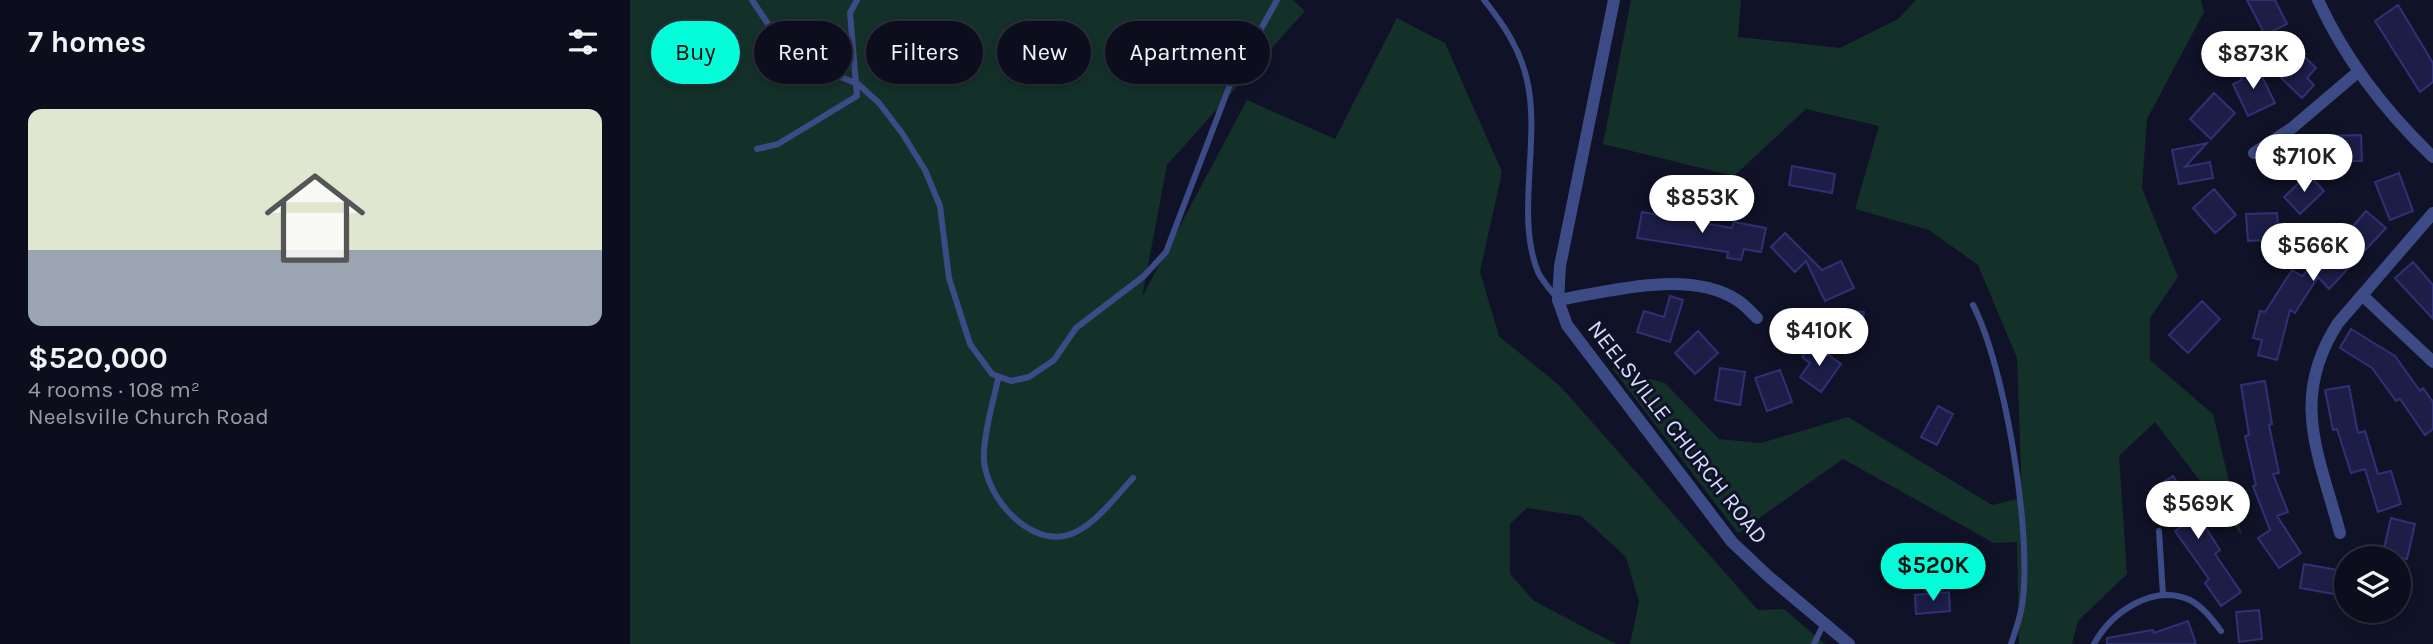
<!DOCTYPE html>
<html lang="en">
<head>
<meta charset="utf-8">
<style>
  :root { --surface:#0c0e1d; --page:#151726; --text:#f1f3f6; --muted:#9a9ca4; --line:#2c2e3b; --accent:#05fcd9 }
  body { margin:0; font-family:Karla,sans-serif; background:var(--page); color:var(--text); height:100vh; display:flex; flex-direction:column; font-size:26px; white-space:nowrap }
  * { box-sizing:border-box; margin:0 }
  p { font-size:23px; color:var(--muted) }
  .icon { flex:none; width:38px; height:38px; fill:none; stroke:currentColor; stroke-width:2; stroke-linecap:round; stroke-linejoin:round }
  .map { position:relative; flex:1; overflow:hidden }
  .details { display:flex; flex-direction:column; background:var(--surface); width:630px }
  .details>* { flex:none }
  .banner { position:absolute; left:21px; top:21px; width:665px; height:63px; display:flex; gap:14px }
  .buttons { position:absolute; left:1704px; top:546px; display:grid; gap:14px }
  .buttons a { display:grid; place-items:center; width:77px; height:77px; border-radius:50%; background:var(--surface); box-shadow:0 4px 10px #0003,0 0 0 2px var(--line); font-size:35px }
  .price { position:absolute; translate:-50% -60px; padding:0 16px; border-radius:24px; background:#fff; color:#222; font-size:23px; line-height:46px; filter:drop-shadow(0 2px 4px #0008) }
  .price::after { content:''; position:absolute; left:50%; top:42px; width:21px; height:16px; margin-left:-10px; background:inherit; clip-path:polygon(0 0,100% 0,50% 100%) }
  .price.active { background:var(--accent); color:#111 }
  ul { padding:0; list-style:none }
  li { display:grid; align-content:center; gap:14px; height:371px; padding:0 28px }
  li+li { border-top:2px solid var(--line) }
  li span { display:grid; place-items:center; height:217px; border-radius:14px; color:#555 }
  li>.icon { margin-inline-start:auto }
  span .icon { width:126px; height:126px; fill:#fffc; stroke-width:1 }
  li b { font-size:30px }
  h2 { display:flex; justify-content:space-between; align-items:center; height:84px; padding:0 28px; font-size:30px }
  .pill { padding:0 24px; border-radius:32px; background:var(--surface); box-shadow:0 4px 10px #0003,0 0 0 2px var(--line); font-size:24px; line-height:63px }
  .pill.active { background:var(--accent); color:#111 }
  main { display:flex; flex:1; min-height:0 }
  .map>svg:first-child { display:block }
  .green { fill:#133129 }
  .building { fill:#1c1e48; stroke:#2e3274; stroke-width:2 }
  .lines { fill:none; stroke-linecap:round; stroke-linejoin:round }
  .service { stroke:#3c4b86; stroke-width:6 }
  .minor { stroke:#3c4b86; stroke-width:12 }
  .labels { text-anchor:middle; stroke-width:6; stroke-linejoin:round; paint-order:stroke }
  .street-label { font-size:23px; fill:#d7dcff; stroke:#101227 }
</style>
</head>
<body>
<main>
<section class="details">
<h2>7 homes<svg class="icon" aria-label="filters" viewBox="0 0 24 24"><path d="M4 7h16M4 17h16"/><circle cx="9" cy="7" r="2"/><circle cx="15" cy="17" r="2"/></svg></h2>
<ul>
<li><span style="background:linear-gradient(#dfe7d0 65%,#9aa5b1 0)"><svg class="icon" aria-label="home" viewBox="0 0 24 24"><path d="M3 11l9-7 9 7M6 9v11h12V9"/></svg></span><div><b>$520,000</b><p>4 rooms · 108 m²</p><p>Neelsville Church Road</p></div></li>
</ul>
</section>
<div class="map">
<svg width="1803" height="644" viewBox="0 0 1803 644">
  <rect width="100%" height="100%" fill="#101227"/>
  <path class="green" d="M0 0H663L675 11 537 165 512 297 617 100 705 139 767 18 815 43 872 172 850 272 869 336 931 387 1128 610 1154 609 1195 644H1000L1009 602 996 557 951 516 897 508 880 524V574L904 601 986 644H0Z
    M1001 0H1111L1108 37 1210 48 1268 19 1286 0H1571L1574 12 1517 119 1512 188 1548 277 1520 318V360L1583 414 1612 536 1525 422 1489 456 1497 574 1448 621 1442 644H1389L1387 542 1364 543 1213 459 1108 533 982 368 1035 383 1089 439 1131 443 1218 417 1362 505 1392 498 1387 358 1348 265 1299 230 1225 209 1249 126 1176 109 1104 176 973 144Z"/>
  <path class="building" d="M1617 0H1645L1657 24 1635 35Z
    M1768 5 1803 63V82L1790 92 1745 21Z
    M1667 49 1686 68 1677 78 1684 85 1672 98 1645 72Z
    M1626 64 1645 103 1618 116 1603 84 1612 80 1608 73Z
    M1584 93 1605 113 1581 139 1560 119Z
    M1731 135 1732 161 1695 162 1694 136Z
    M1577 143 1555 167 1580 162 1583 178 1549 184 1542 150Z
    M1162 166 1205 174 1202 193 1159 185Z
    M1769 173 1783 211 1760 220 1745 182Z
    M1678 174 1694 191 1670 214 1654 197Z
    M1584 189 1606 215 1585 233 1563 208Z
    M1736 211 1756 228 1699 289 1688 277 1665 313 1660 310 1647 360 1628 355 1632 340 1623 338 1630 311 1635 312 1662 270 1672 276 1702 246 1704 248Z
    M1012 212 1102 228 1104 222 1136 228 1131 252 1114 249 1111 260 1097 258 1098 252 1007 238Z
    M1647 213 1649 239 1618 241 1616 214Z
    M1155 233 1192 270 1211 261 1224 288 1195 301 1176 261 1165 272 1141 247Z
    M1783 262 1803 285V319L1765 278Z
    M1040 296 1053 300 1040 342 1007 332 1014 311 1034 317Z
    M1572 301 1590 319 1558 353 1539 335Z
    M1210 309 1234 312 1229 346 1193 341 1195 325 1208 326Z
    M1721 329 1765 356 1790 391 1793 388 1803 402V429L1795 435 1770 399 1766 401 1742 368 1710 348Z
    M1068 331 1088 353 1065 374 1045 353Z
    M1181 343 1211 364 1191 392 1170 377 1180 363 1172 357Z
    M1090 368 1115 372 1110 405 1085 400Z
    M1150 370 1162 402 1137 411 1125 378Z
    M1635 381 1642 424 1639 425 1649 473 1643 474 1658 512 1647 516 1671 553 1649 568 1628 538 1640 530 1623 486 1626 485 1615 436 1619 435 1611 385Z
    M1719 386 1728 433 1735 431 1748 474 1761 471 1771 504 1748 512 1735 469 1721 473 1707 429 1703 430 1695 390Z
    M1308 406 1323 414 1307 445 1291 437Z
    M1543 476 1590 550 1585 554 1611 592 1591 606 1575 583 1579 579 1545 531 1551 527 1525 488Z
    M1761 518 1785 524 1777 559 1753 553Z
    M1674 564 1708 570 1704 594 1670 588Z
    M1319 592 1320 611 1286 614 1285 595Z
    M1629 610 1632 639 1609 642 1606 612Z
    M1558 621 1566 644H1477V638L1523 630 1524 633Z"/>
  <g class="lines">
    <path class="service" d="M122 0 156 51 171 61 228 84 249 103 272 133 295 170 310 206 319 278 340 344 362 374 381 381 399 377 424 360 446 328 514 276 536 252 599 87 647 0
      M854 0C874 25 890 49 897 80 911 140 885 215 908 272 912 281 921 290 927 298
      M127 149 148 144 227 96 220 13 227 0
      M1343 305C1375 367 1401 528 1393 598 1392 613 1386 629 1381 644
      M368 379C363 403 355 428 354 452 351 490 393 543 434 536 461 531 485 497 503 478
      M1529 531 1533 595
      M1184 644 1194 623
      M1464 644C1481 613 1522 583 1560 600 1573 607 1582 619 1591 631"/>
    <path class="minor" d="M984 0 930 266 928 300 937 325 1102 542 1138 576 1219 644
      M1688 0C1715 59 1756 112 1803 157
      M1624 153 1662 128 1729 71
      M1732 295 1803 362
      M928 300C980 291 1060 269 1107 300 1114 304 1121 312 1127 318
      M1710 533C1689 454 1659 399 1708 323L1803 213"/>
  </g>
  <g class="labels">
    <g class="street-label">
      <text transform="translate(1048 432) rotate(52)" y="8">NEELSVILLE CHURCH ROAD</text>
    </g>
  </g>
</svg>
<div class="buttons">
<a><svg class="icon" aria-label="layers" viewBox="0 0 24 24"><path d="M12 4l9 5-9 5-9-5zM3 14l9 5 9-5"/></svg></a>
</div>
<b class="price" style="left:1623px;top:91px">$873K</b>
<b class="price" style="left:1674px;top:194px">$710K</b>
<b class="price" style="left:1072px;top:235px">$853K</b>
<b class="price" style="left:1683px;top:283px">$566K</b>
<b class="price" style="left:1189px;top:368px">$410K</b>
<b class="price" style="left:1568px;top:541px">$569K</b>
<b class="price active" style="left:1303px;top:603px">$520K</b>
<div class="banner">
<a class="pill active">Buy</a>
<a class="pill">Rent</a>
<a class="pill">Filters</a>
<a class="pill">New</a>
<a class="pill">Apartment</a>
</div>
</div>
</main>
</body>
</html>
